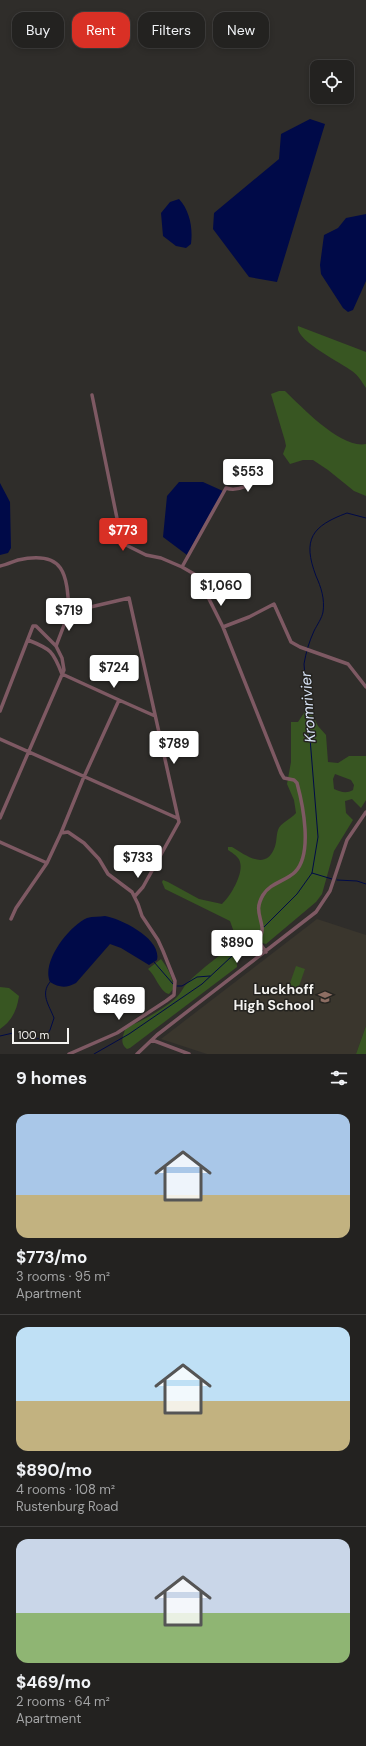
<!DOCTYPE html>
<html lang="en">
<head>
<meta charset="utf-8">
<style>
  :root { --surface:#232220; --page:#2f2f2d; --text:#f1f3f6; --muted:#a3a4a5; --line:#403f3e; --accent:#d93025 }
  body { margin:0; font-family:"DM Sans",sans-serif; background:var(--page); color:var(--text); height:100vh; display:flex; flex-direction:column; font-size:15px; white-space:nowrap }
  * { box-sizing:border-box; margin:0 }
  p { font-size:13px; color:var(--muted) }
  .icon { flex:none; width:22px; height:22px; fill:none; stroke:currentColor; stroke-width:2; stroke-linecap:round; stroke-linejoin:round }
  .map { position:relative; height:1054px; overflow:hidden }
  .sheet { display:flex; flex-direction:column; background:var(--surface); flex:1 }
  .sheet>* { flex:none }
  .guide { position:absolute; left:12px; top:12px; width:342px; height:36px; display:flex; gap:8px }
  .tools { position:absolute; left:310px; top:60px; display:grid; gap:8px }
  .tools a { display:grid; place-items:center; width:44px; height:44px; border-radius:8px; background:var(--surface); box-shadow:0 2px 6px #0003,0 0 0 1px var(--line); font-size:20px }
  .scale { position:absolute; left:12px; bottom:10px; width:57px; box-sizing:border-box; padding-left:4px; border:2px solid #f5f4f1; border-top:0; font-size:11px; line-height:14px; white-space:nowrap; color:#f5f4f1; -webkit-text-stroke:3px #252420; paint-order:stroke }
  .price { position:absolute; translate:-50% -34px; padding:0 9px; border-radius:4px; background:#fff; color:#222; font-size:13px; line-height:26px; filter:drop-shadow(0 1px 2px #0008) }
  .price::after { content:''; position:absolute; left:50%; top:24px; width:12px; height:9px; margin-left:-6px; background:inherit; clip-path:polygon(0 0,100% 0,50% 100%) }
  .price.on { background:var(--accent); color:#fff }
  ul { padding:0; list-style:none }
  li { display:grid; align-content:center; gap:8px; height:212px; padding:0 16px }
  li+li { border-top:1px solid var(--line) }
  li span { display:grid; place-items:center; height:124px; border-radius:12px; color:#555 }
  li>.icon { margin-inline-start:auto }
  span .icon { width:72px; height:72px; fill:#fffc; stroke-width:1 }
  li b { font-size:17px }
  h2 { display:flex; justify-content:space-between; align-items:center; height:48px; padding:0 16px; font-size:17px }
  .chip { padding:0 14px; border-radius:12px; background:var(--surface); box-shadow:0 2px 6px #0003,0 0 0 1px var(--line); font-size:14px; line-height:36px }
  .chip.on { background:var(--accent); color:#fff }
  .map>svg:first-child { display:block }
  .built { fill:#3a362d }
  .green { fill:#385622; fill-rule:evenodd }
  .water { fill:#000a48 }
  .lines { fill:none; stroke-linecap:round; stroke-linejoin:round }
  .stream { stroke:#000a48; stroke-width:1 }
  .street { stroke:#7e5963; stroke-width:3.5 }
  .labels { text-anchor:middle; stroke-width:3; stroke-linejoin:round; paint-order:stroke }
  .poi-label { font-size:14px; font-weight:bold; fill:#f5f4f1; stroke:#252420; text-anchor:end }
  .water-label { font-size:15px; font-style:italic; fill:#dae5f8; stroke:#252420 }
</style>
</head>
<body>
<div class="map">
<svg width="366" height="1054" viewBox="0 0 366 1054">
  <rect width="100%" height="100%" fill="#2f2d2a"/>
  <path class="built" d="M317 919 366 935V1026L356 1054H207L161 1039Z"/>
  <path class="green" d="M298 326 366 352V388C362 382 358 375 352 371 342 363 294 340 298 326Z
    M279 391H285C303 408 341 449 366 444V496L354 491 328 470 313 460H303L290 464 283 454 286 446 285 441 271 394Z
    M306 710 311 712 318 726 326 735 328 762 338 763 349 756H366V800L361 808 352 799 345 801 346 813 353 820 334 851 322 894 316 902 266 944 262 943C251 948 249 956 236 946L235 935 230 921 165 889 162 882 163 880 168 882 199 899 222 904C231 896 247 869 238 858 236 855 231 852 228 850V847H232C244 854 265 871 274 849 277 843 276 836 278 830 280 823 291 819 296 813L294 800 287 784 291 762V722H298ZM335 774 351 780 354 785 353 790C346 794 341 792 334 789L333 779Z
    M230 950 236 956 237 967 130 1048 127 1049C119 1043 123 1036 126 1027 140 1023 167 1007 177 997 180 994 182 990 184 987 191 978 220 953 230 950Z
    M161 959C168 968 172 977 174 988L169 994C160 992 156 976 148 969Z
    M296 966 305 969 298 989 289 986Z
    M0 987 9 988 19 996C17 1010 12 1021 0 1029Z
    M366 1026V1054H356Z"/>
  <path class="water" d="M310 119 325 124 277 282 249 277 213 229 214 213 279 159 281 134Z
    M179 199C190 211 193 228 191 244L186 248 176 246 163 236 161 213 170 202Z
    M366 214V281L353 310 348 312 343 308 321 274 320 265 324 235 338 228 346 218Z
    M179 482H203L223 491 187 555 163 537 167 496Z
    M0 483 10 502 11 548 8 553 0 555Z
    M105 916C122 919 162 939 157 960L149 965 121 948 110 944 76 983C67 988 59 988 50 982 41 962 69 926 87 918 93 916 99 917 105 916Z"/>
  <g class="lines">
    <path class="stream" d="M312 873 332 879
      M337 880 357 881 366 884
      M264 927 297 894 312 873 318 837 304 664C306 652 309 642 314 631 317 625 322 618 323 612 325 599 321 587 316 576 302 539 312 526 347 513L366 518
      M154 962 173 984
      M177 986H182L197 977 210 976
      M19 1034 34 1039 45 1038 50 1030 54 1018C49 1005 40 994 50 982
      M0 1036 13 1033
      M94 1054 129 1034 202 984 260 930"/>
    <path class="street" d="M92 395 122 543 146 555 161 558 182 567 226 488C240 493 256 481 267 474
      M0 566C6 565 12 562 18 560 65 550 67 574 69 612L129 598 179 822 143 887 135 896
      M182 567 201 578 205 591 223 627 249 617 274 604 291 642 300 647 348 664 366 687
      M223 627 281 773 284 778 294 780 297 783C303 805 313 854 295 872 286 881 270 883 263 895 255 909 260 914 262 927 263 932 260 937 259 942L266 952
      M28 640C51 649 53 651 62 674L119 700 83 779 61 833
      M56 646 69 612
      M119 700 155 716
      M0 711 33 626H36L56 646 62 658 64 670 0 818
      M0 739 177 818
      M0 842 47 863 61 833 68 832 84 843 99 859 108 874 132 892 138 904 142 916 158 940 163 951 175 981 174 995 166 1001 117 1033 69 1054
      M11 919 16 908 47 863
      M152 1040 189 1054
      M137 1054 157 1035 316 912 330 891 347 840 366 812"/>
  </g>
  <defs>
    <g id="school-bare" transform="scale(1.08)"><path d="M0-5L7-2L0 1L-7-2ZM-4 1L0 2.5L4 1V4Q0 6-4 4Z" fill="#8d6e63" stroke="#252420" stroke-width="2.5" paint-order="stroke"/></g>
  </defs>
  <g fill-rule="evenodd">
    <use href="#school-bare" x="325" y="997"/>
  </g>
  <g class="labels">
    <g class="poi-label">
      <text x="314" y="994">Luckhoff<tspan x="314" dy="16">High School</tspan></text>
    </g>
    <g class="water-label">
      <text transform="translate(308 707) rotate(-94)" y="5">Kromrivier</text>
    </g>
  </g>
</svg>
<div class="tools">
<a><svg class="icon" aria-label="locate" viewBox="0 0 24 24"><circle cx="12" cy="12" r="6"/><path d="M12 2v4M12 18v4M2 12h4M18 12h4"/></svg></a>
</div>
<div class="scale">100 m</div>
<b class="price" style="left:248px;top:493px">$553</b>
<b class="price on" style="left:123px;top:552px">$773</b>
<b class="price" style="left:221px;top:607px">$1,060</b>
<b class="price" style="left:69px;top:632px">$719</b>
<b class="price" style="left:114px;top:689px">$724</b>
<b class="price" style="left:174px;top:765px">$789</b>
<b class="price" style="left:138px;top:879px">$733</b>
<b class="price" style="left:237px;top:964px">$890</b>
<b class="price" style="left:119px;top:1021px">$469</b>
<div class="guide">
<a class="chip">Buy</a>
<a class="chip on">Rent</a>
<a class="chip">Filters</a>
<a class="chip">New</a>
</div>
</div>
<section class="sheet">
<h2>9 homes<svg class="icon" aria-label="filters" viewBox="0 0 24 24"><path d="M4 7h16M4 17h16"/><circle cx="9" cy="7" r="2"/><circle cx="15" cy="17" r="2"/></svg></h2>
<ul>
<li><span style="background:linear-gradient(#a9c7e8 65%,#c2b280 0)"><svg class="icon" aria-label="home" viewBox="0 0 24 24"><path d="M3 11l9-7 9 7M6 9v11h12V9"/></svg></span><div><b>$773/mo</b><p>3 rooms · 95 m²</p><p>Apartment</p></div></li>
<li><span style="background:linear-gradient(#bfe0f5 60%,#c2b280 0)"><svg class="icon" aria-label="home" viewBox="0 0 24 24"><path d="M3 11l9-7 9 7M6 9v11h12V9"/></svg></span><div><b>$890/mo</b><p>4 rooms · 108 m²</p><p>Rustenburg Road</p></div></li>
<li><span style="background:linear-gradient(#c9d6e8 60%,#8fb573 0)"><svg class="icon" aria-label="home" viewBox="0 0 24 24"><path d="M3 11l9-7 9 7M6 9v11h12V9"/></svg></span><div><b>$469/mo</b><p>2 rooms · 64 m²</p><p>Apartment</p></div></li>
</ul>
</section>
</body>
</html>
